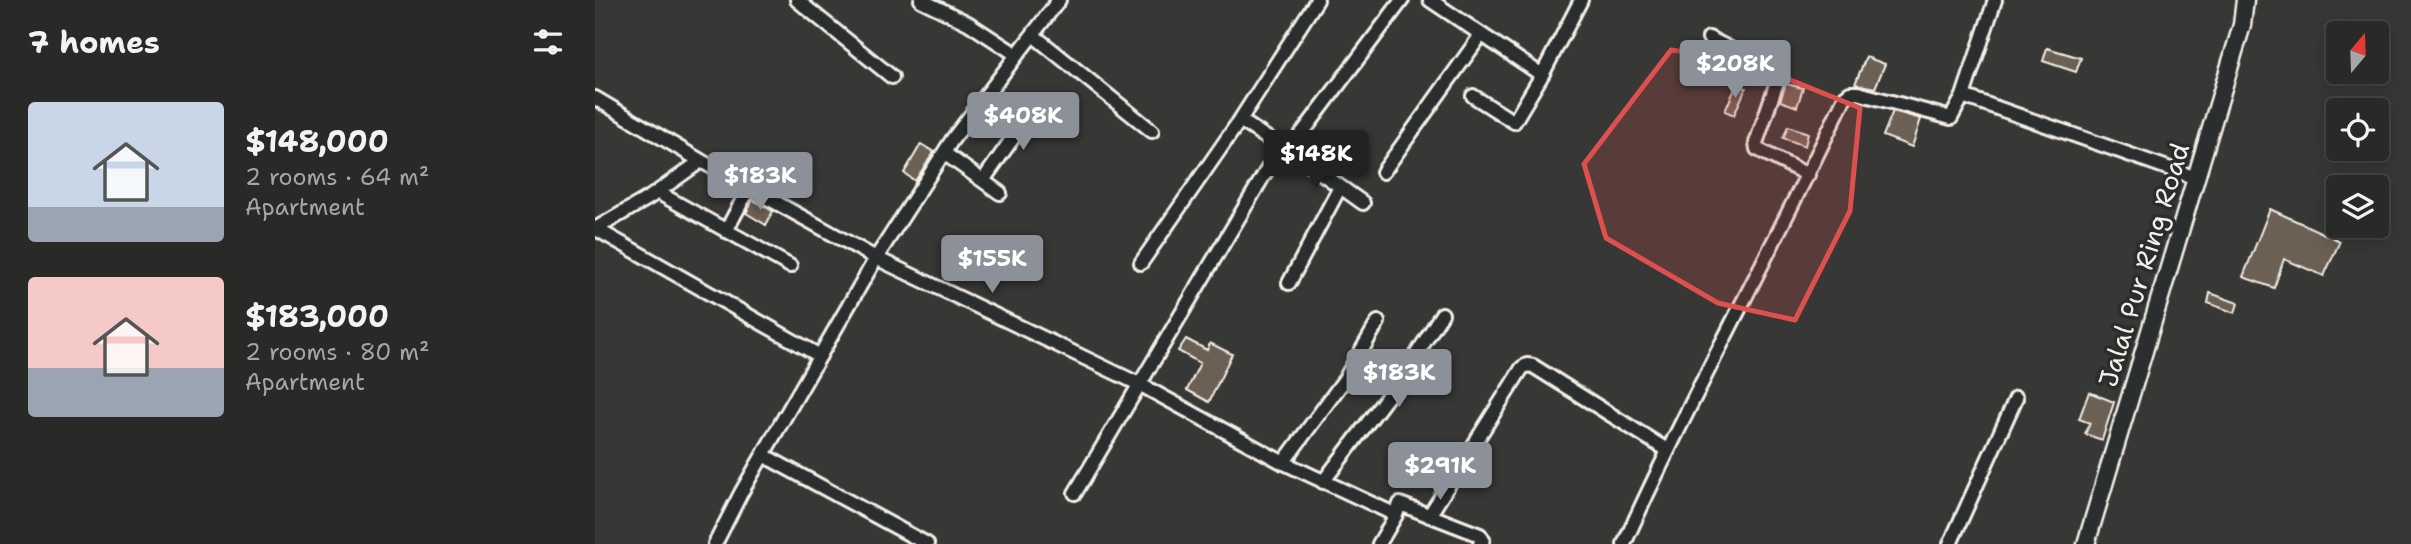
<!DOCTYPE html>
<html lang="en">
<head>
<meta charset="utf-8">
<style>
  :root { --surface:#292928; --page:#353534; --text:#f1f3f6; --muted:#a5a6a8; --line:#454545; --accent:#8c9099 }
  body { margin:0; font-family:"Shantell Sans",sans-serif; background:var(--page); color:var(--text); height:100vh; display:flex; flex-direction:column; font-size:26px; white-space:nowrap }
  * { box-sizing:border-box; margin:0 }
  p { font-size:23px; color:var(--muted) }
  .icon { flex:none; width:38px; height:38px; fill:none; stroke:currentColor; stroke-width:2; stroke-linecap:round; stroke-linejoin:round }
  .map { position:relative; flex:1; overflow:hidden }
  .panel { display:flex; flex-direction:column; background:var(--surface); width:595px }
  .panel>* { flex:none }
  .needle { width:46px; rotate:19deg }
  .buttons { position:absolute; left:1731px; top:21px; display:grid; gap:14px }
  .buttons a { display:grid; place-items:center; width:63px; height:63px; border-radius:7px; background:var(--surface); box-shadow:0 4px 18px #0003,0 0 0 2px var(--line); font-size:35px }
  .price { position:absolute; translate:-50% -60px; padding:0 16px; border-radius:7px; background:var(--accent); color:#fff; font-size:23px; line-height:46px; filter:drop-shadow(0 2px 4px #0008) }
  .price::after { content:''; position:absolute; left:50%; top:42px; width:21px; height:16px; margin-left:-10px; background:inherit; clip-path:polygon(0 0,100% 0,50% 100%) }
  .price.on { background:#222; color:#fff }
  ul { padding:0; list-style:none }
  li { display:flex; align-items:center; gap:21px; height:175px; padding:0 28px }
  li span { display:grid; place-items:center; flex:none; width:196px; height:140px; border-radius:7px; color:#555 }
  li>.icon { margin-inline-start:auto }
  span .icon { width:84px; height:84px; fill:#fffc; stroke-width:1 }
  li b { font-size:30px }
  h2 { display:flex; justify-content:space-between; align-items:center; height:84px; padding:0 28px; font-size:30px }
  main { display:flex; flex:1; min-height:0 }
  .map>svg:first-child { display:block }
  .building { fill:#6c5e53; stroke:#f4f1e8; stroke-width:2 }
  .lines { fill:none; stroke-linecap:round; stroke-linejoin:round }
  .minor-casing { stroke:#f4f1e8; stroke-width:18 }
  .secondary-casing { stroke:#f4f1e8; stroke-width:21 }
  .minor { stroke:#2a2d2e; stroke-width:12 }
  .secondary { stroke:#2a2d2e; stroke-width:16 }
  .marked { fill:#dc504e; fill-opacity:0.2; stroke:#dc504e; stroke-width:5; stroke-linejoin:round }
  .labels { text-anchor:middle; stroke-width:7; stroke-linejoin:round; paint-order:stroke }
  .street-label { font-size:26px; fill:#f4f1e8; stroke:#2a2d2e }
</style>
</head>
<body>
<main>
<section class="panel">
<h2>7 homes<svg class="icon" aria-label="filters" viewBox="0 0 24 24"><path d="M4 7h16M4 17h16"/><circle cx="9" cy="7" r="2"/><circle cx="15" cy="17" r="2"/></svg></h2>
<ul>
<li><span style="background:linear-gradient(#c9d6e8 75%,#9aa5b1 0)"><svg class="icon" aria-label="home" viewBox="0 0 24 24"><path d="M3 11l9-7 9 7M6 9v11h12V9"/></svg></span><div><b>$148,000</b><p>2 rooms · 64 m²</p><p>Apartment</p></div></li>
<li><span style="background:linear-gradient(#f6c9c9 65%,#9aa5b1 0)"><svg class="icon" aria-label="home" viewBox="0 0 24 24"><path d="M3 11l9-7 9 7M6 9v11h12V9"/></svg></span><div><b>$183,000</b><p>2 rooms · 80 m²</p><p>Apartment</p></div></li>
</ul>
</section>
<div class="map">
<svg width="1816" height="544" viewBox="0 0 1816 544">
  <rect width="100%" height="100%" fill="#373735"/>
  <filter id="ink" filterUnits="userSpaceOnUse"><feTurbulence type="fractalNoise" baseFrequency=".0143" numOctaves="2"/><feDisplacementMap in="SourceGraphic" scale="14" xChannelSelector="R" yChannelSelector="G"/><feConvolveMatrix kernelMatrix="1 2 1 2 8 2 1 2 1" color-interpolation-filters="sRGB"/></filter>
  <g filter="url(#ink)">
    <path class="building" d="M1452 48 1486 58 1481 72 1448 61Z
      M1271 57 1290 64 1280 88 1260 84Z
      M1142 84 1151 88 1139 115 1130 111Z
      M1191 84 1208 88 1202 107 1185 101Z
      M1298 111 1326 119 1317 147 1288 136Z
      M1193 126 1213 133 1210 146 1188 138Z
      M326 144 339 152 320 181 309 173Z
      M158 200 178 211 171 225 151 213Z
      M1675 209 1745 241 1729 276 1689 259 1679 288 1648 277Z
      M1615 293 1643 303 1640 313 1613 303Z
      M591 339 612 350 615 343 637 354 614 402 592 390 605 363 583 351Z
      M1494 392 1519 402 1507 440 1490 434 1495 423 1484 419Z"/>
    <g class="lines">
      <g class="minor-casing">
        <path id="minor" d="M202 0 297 77
          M326 0 373 23 422 55
          M835 0 947 75
          M438 35 557 131
          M1114 38 1182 73 1183 79 1161 143 1162 149 1213 175
          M878 96 919 122 947 75 986 0
          M1368 96 1601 178
          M0 98 106 161 281 258 546 385 685 461 801 515 805 504 885 535 888 540 885 544
          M645 120 693 152 807 0
          M694 150 768 203
          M349 153 405 193
          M788 172 886 35
          M389 179 441 105
          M62 192 195 266
          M0 229 55 197 106 161
          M1 229 225 356
          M131 231 154 188
          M546 263 645 120 722 0
          M694 283 745 187
          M168 455 332 544
          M688 463 750 379 783 322
          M728 482 808 376 847 314
          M480 493 685 148
          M834 516 927 368 932 365 938 366 1072 450
          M120 544 146 493 281 258 357 140 464 0
          M784 544 801 515
          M1029 544C1098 392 1179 247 1250 97L1255 93H1263L1356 118 1368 96 1400 0
          M1355 544 1421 398"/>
      </g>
      <g class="secondary-casing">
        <path id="secondary" d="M1491 544 1647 25 1650 0"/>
      </g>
      <use href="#minor" class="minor"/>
      <use href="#secondary" class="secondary"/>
    </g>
  </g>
  <path class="marked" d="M1076 50 1143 59 1265 108 1255 211 1200 320 1123 303 1011 238 989 164Z"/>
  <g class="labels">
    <g class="street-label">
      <text transform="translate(1549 265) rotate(-73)" y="9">Jalal Pur Ring Road</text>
    </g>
  </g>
</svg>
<div class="buttons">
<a><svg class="needle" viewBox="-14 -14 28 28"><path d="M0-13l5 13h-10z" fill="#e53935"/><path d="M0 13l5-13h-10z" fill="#a5a6a8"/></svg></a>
<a><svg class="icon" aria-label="locate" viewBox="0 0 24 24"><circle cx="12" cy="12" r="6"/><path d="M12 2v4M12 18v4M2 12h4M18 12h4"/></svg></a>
<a><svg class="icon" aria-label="layers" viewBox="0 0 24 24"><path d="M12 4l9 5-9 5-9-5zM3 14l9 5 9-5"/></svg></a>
</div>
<b class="price" style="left:1140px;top:100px">$208K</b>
<b class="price" style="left:428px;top:152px">$408K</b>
<b class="price on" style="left:721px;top:190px">$148K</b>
<b class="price" style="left:165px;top:212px">$183K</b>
<b class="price" style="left:397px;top:295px">$155K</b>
<b class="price" style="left:804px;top:409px">$183K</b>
<b class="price" style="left:845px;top:502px">$291K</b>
</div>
</main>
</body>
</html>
